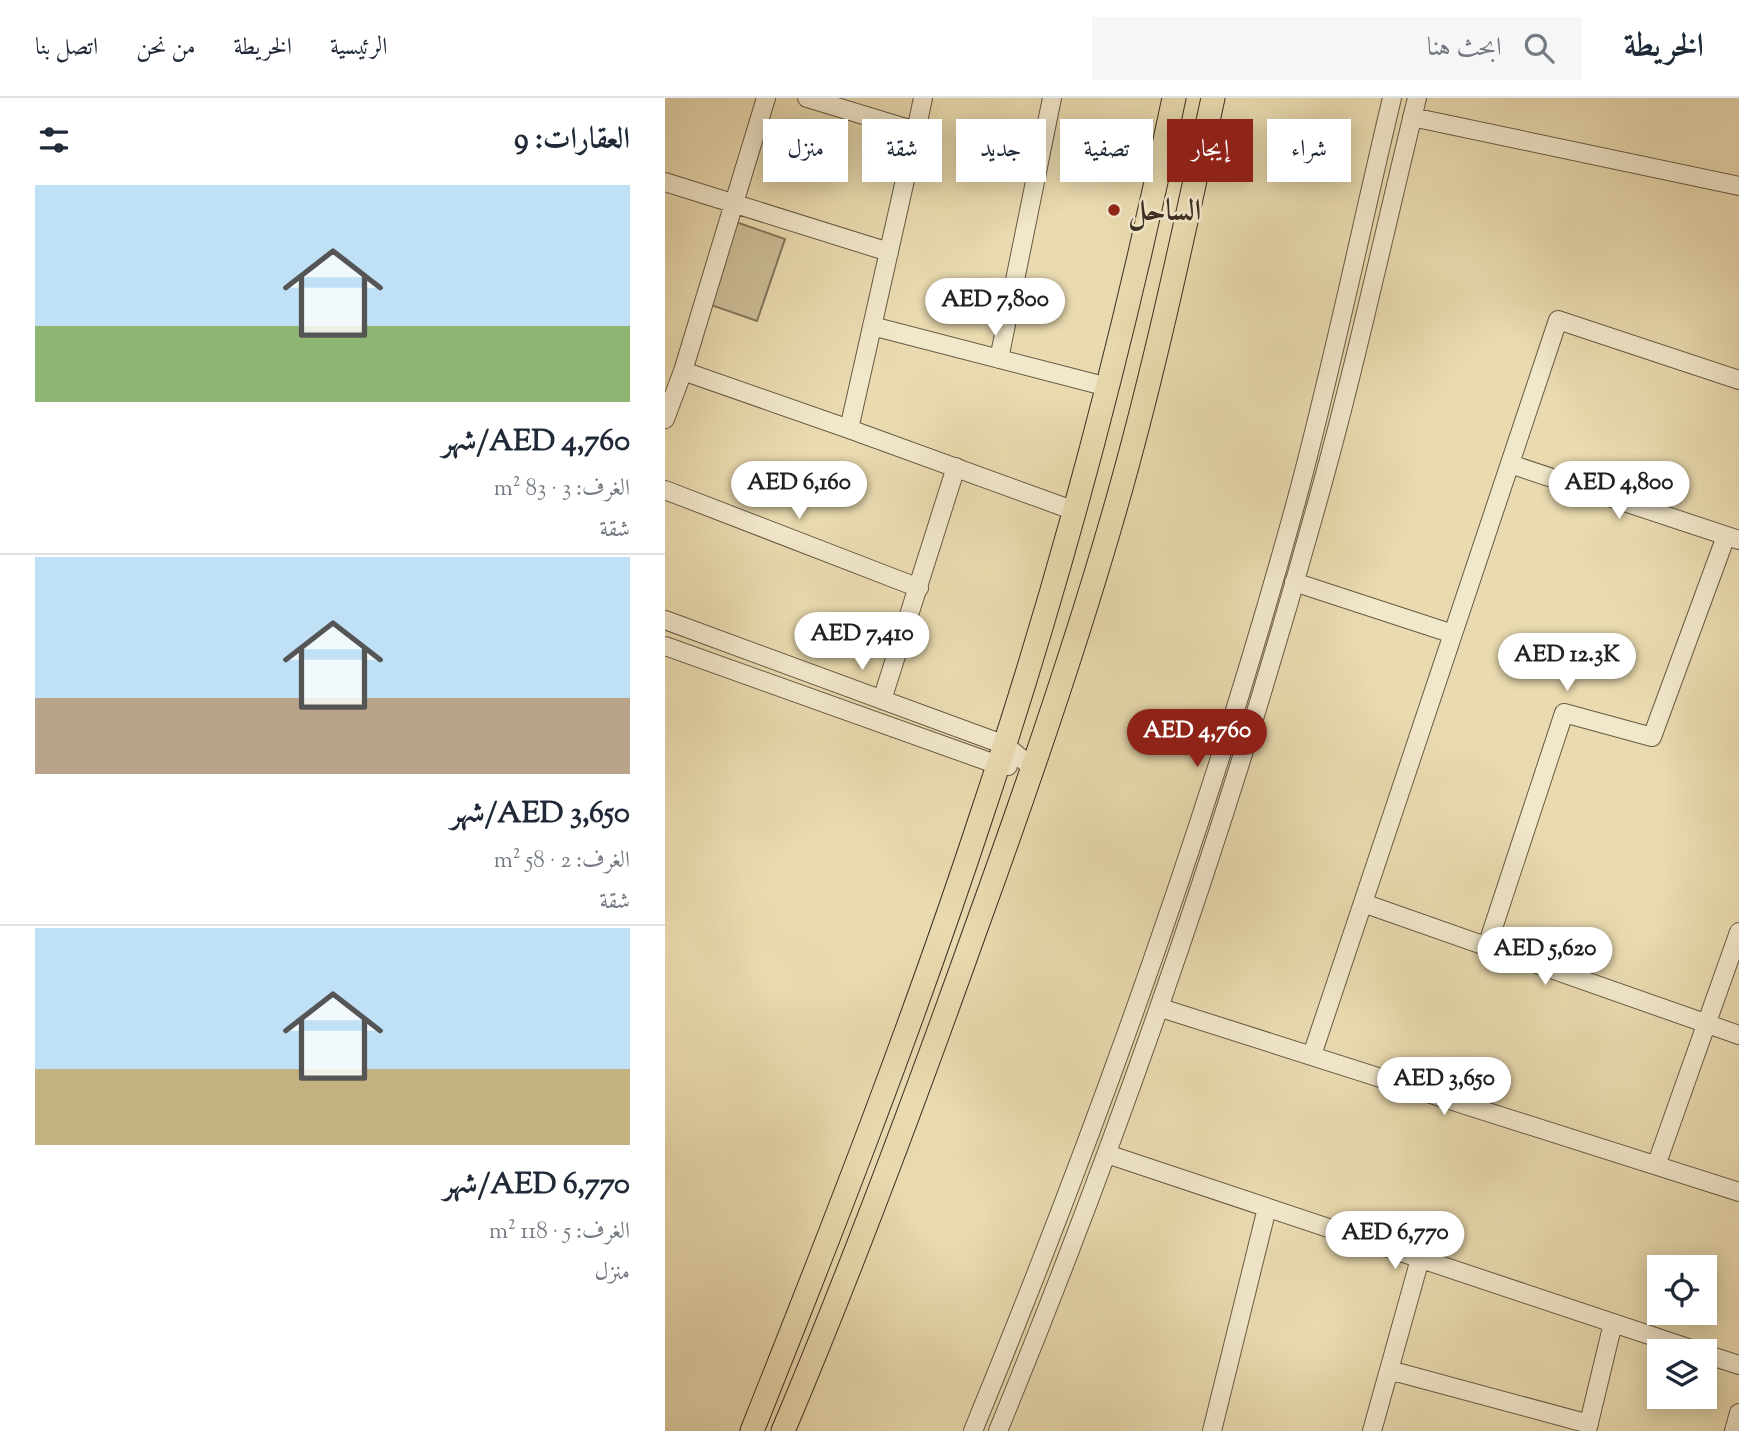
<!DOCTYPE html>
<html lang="ar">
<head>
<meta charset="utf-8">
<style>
  :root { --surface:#fff; --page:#f6f6f7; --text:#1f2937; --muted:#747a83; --line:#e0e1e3; --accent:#8f2418 }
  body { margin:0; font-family:"Sorts Mill Goudy",Amiri,serif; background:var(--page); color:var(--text); direction:rtl; height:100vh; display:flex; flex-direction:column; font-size:26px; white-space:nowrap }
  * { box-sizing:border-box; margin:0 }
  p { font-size:23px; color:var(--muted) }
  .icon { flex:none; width:38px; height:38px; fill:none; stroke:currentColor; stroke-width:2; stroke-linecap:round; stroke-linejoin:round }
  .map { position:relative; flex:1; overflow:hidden; direction:ltr }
  .panel { display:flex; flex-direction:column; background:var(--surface); width:665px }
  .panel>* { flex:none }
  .hud { position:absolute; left:21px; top:21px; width:665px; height:63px; direction:rtl; display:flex; gap:14px }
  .fabs { position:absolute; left:982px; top:1157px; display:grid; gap:14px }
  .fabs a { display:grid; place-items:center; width:70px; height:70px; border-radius:0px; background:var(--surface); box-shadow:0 4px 18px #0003; font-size:35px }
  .price { position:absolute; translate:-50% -60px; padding:0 16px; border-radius:24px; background:#fff; color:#222; font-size:23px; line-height:46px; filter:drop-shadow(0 2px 4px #0008) }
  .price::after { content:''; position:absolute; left:50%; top:42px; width:21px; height:16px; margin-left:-10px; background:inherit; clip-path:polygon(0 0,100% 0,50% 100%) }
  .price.on { background:var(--accent); color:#fff }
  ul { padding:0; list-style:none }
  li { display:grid; align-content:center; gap:14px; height:371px; padding:0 35px }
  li+li { border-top:2px solid var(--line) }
  li span { display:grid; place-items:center; height:217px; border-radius:0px; color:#555 }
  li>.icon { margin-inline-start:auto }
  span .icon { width:126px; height:126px; fill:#fffc; stroke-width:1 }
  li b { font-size:30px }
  h2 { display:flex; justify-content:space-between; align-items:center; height:84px; padding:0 35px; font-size:30px }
  .chip { padding:0 24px; border-radius:0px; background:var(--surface); box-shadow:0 4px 18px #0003; font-size:24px; line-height:63px }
  .chip.on { background:var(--accent); color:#fff }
  header { display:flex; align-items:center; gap:42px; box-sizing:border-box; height:98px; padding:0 35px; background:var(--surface); border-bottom:2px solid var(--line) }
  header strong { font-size:33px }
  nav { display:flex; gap:38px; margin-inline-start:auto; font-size:24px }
  .search { width:490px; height:63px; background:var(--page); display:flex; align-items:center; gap:18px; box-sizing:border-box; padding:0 24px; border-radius:0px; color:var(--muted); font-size:26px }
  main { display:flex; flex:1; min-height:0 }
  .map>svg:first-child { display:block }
  .green { fill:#ccbd97; stroke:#84765c; stroke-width:2 }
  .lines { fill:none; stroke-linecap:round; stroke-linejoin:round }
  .minor-casing { stroke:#675a44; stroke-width:20 }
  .major-casing { stroke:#3c2f21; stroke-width:25 }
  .minor { stroke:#f1e7cb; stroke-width:18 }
  .major { stroke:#e9daaf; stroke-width:23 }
  .poi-dot { fill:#8f2418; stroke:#f1e7cb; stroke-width:2.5 }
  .labels { text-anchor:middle; stroke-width:5; stroke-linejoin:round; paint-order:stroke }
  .poi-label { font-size:30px; font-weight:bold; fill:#3c2f21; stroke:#f1e7cb; text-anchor:start }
</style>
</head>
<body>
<header>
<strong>الخريطة</strong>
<div class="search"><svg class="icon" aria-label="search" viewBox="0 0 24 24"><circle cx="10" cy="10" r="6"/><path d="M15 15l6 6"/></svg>ابحث هنا</div>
<nav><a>الرئيسية</a><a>الخريطة</a><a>من نحن</a><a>اتصل بنا</a></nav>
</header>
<main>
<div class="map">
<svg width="1074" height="1333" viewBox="0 0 1074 1333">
  <rect width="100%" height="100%" fill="#e9daaf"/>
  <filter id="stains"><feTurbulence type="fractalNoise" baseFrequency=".00286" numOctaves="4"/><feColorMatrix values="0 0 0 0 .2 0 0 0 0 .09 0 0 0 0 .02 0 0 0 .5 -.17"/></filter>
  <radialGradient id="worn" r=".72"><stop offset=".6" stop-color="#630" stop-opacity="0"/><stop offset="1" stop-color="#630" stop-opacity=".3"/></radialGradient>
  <path class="green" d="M71 124 120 141 92 223 43 206Z"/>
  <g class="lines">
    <g class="minor-casing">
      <path id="minor" d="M142 0 251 33 184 331 410 413
        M747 19 1074 88
        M251 33 258 0
        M0 84 224 154
        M207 228 443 289
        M334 261 387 0
        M18 273 184 331
        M0 321 18 273 101 0
        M845 366 1074 442
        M0 392 254 490
        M629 484 788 536
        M0 522 340 647 368 670
        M0 548 333 667 343 668
        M217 602 291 369
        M698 805 1074 937
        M822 848 899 615 987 639 1061 438
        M496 910 1074 1094
        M647 957 893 222 1074 282
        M442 1056 1032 1253
        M992 1065 1074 834
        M1040 1256 1074 1267
        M724 1272 924 1326
        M308 1333C433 1029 544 721 631 404 667 271 695 134 727 0
        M333 1333C456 1034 562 728 649 416 688 279 718 139 752 0
        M547 1333 602 1110
        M707 1333 755 1161
        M922 1333 948 1225
        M1069 1333 1074 1315"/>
    </g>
    <g class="major-casing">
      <path id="major" d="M87 1333C169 1128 249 923 318 713 396 480 459 241 509 0
        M118 1333C188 1168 250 1001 310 833 359 698 406 563 446 425 487 285 517 142 548 0"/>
    </g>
    <use href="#minor" class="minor"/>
    <use href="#major" class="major"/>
  </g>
  <circle class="poi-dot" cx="449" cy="112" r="7"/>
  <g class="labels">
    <g class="poi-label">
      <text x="463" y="122">الساحل</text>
    </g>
  </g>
  <rect width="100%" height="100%" filter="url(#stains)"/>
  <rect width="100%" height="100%" fill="url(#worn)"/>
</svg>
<div class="fabs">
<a><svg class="icon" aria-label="locate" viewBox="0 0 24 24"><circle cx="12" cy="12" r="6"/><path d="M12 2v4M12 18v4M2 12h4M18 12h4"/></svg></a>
<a><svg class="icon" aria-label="layers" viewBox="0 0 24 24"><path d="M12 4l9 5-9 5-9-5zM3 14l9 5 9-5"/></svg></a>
</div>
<b class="price" style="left:330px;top:240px">AED 7,800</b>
<b class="price" style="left:134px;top:423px">AED 6,160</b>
<b class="price" style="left:954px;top:423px">AED 4,800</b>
<b class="price" style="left:197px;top:574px">AED 7,410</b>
<b class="price" style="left:902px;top:595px">AED 12.3K</b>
<b class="price on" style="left:532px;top:671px">AED 4,760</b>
<b class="price" style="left:880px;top:889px">AED 5,620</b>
<b class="price" style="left:779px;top:1019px">AED 3,650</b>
<b class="price" style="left:730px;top:1173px">AED 6,770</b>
<div class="hud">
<a class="chip">شراء</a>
<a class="chip on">إيجار</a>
<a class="chip">تصفية</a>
<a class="chip">جديد</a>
<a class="chip">شقة</a>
<a class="chip">منزل</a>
</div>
</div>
<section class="panel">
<h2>العقارات: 9<svg class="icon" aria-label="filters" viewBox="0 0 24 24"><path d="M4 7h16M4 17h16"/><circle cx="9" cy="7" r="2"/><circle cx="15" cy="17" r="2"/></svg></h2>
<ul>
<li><span style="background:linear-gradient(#bfe0f5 65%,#8fb573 0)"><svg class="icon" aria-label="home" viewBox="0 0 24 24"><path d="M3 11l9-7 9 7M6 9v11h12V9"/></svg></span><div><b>AED 4,760/شهر</b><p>الغرف: 3 · 83 m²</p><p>شقة</p></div></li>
<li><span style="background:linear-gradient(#bfe0f5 65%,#b9a48a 0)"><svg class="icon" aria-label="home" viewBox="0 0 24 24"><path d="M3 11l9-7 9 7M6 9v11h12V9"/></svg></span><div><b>AED 3,650/شهر</b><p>الغرف: 2 · 58 m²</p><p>شقة</p></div></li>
<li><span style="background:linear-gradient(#bfe0f5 65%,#c2b280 0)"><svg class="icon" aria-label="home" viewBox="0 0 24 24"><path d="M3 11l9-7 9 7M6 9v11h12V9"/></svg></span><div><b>AED 6,770/شهر</b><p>الغرف: 5 · 118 m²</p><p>منزل</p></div></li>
</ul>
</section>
</main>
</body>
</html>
